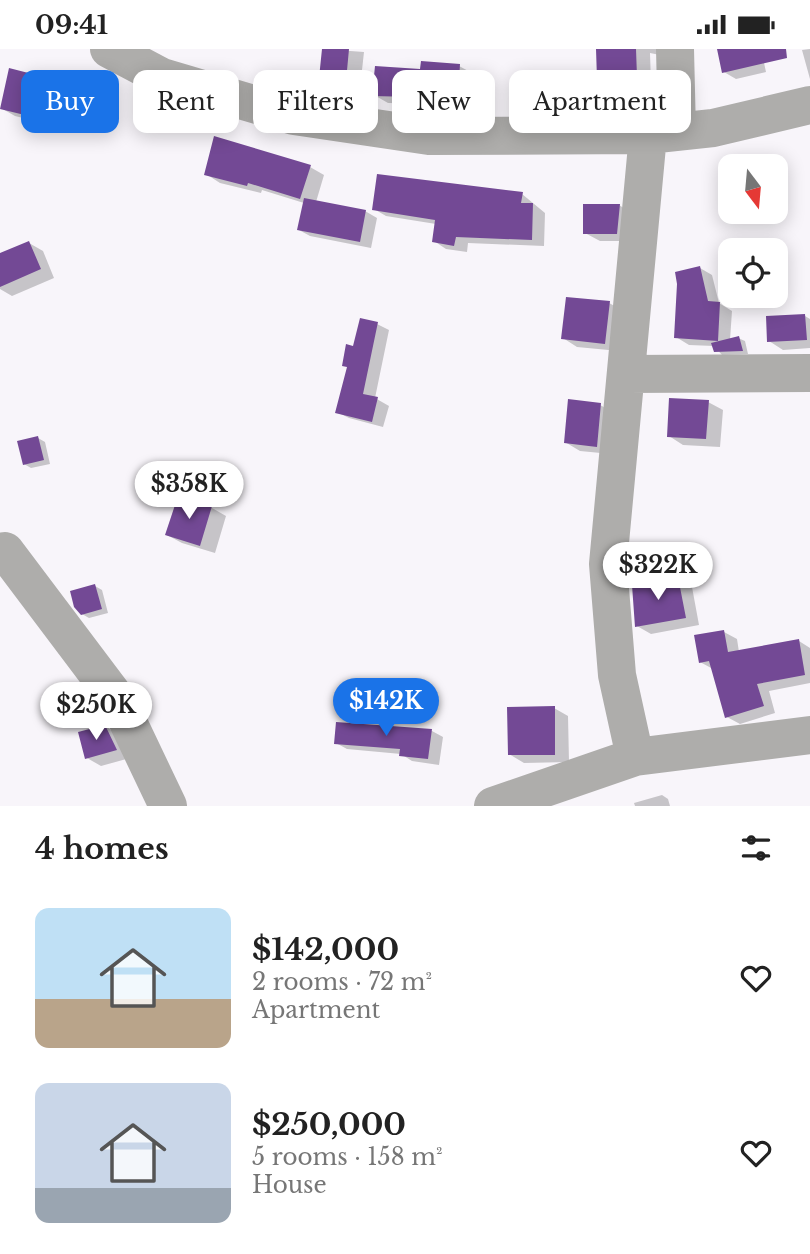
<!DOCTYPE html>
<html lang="en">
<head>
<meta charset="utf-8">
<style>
  :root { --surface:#fff; --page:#f2f2f2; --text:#222; --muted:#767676; --accent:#1a73e8 }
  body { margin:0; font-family:"Libre Baskerville",serif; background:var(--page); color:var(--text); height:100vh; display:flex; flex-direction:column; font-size:26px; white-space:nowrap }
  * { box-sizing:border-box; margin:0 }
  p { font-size:23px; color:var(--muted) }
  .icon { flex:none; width:38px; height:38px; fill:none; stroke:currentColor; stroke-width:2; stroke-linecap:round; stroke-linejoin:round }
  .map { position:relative; height:757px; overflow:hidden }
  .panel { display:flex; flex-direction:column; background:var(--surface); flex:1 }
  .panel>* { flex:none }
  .guide { position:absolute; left:21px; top:21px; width:768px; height:63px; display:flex; gap:14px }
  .needle { width:46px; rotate:164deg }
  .buttons { position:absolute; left:718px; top:105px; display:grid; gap:14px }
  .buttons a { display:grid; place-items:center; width:70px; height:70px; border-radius:14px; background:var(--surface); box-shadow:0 4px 18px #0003; font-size:35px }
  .price { position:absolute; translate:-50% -60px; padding:0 16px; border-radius:24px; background:#fff; color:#222; font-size:23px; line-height:46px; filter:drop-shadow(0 2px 4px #0008) }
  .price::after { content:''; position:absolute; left:50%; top:42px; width:21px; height:16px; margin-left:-10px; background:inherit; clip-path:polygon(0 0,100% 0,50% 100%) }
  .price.active { background:var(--accent); color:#fff }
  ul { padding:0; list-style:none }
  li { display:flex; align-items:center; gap:21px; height:175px; padding:0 35px }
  li span { display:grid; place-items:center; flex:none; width:196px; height:140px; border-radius:14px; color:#555 }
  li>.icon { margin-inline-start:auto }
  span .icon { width:84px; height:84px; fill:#fffc; stroke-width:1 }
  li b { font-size:30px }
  h2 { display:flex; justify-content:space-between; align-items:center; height:84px; padding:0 35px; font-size:30px }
  .tag { padding:0 24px; border-radius:14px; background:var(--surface); box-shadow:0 4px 18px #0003; font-size:24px; line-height:63px }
  .tag.active { background:var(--accent); color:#fff }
  .status { display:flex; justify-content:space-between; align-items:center; height:49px; padding:0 35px; background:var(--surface); direction:ltr }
  .status svg { height:19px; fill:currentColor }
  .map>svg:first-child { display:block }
  .shadow { fill:#0003 }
  .building { fill:#734995 }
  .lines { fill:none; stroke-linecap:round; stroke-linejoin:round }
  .minor { stroke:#aeadab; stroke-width:38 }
</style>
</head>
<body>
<div class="status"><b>09:41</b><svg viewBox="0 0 49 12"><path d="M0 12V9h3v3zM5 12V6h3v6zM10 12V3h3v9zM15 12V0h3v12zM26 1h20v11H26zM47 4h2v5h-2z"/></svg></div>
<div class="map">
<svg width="810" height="757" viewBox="0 0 810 757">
  <rect width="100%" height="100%" fill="#f8f5fa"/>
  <path class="shadow" d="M323 0 364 3 360 39 335 36 321 28Z
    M598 0H661L660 6 650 4 651 35 613 37 599 28Z
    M719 0H761L766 23 736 30 724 23Z
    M810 0V30L802 1Z
    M459 17 474 25 472 56 388 54 374 46 422 22Z
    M43 30 57 38 47 75 15 67 1 59Z
    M310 118 324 126 316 153 365 162 377 169 371 199 310 187 299 181 304 154 262 141 261 144 220 134 206 125Z
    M522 145 545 164 544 197 468 194 467 203 446 200 434 192 436 175 386 167 374 160Z
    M619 156 633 165 631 192H600L585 184Z
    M29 194 43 202 54 229 12 247 0 240V206Z
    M700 219 712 226 719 254 732 262 730 291 738 289 745 292 748 305 722 306 714 297 689 296 676 288Z
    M609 254 624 262 619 302 577 298 563 289Z
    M805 267 810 270V299L783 301 769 292Z
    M377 275 389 281 375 349 389 357 383 378 349 369 337 363Z
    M708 353 723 361 720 398 683 396 669 387Z
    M600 356 615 364 611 405 580 402 565 393Z
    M38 389 45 393 50 415 31 419 24 415Z
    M179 449 212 459 226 467 215 504 182 494 167 486Z
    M678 529 692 538 699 576 651 585 637 577Z
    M95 537 102 541 108 564 89 569 82 565Z
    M724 583 737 590 739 603 799 592 810 599V634L769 642 775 664 740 675 727 668 713 620 700 613Z
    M554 659 568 667 569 713 524 714 509 705Z
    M338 675 432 682 443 688 439 716 412 712 401 705 347 700 336 694Z
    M105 677 119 686 130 709 101 717 87 709Z
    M662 746 668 750 670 757H635L634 754Z"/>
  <path class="building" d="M322 0H349L346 32 319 29Z
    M596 0H636L637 28 597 30Z
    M717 0H786L787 9 722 24Z
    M421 12 460 15 458 49 372 47 375 17 420 20Z
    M9 19 44 28 33 68 0 60Z
    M214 87 311 116 300 150 248 134 247 137 204 126Z
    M377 125 523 143 521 154H533L532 191 456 188 454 197 432 193 435 171 372 161Z
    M304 149 366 161 360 193 297 181Z
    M583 155H620L617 185H583Z
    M29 192 41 220 0 238V204Z
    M700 217 708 252 720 253 718 292 674 289 677 235 675 223Z
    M566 248 610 252 605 295 561 290Z
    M805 265 807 291 767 293 766 267Z
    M360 269 378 273 363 345 378 348 372 373 335 364 347 318 342 317 346 295 353 297Z
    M739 287 743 302 714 303 711 294Z
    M669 349 709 351 706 390 667 388Z
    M568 350 601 354 597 398 564 394Z
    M38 387 44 411 23 416 17 392Z
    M178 447 212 457 200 497 165 486Z
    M678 528 686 569 635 578 632 536Z
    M95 535 102 560 81 566 74 558 70 542Z
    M724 581 728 603 799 590 805 626 757 635 764 657 725 669 709 612 699 614 694 586Z
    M555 657V706H508L507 658Z
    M336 673 432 680 428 710 399 707 400 700 334 695Z
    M105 676 117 701 85 710 78 683Z"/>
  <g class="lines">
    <path class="minor" d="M109 0 162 28 294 67 429 87 648 86 713 79 810 56
      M675 0 677 83
      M627 325 810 324
      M5 502 118 652 168 757
      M635 708 617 626 608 515 648 86
      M493 757 635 708 810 686"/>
  </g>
</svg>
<div class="buttons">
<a><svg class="needle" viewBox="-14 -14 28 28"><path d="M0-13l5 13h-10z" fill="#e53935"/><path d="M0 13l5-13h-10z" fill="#767676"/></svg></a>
<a><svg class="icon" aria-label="locate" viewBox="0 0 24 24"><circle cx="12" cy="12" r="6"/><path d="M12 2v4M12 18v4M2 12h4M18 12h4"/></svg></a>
</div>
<b class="price" style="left:189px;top:472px">$358K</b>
<b class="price" style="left:658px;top:553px">$322K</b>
<b class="price active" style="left:386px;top:689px">$142K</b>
<b class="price" style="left:96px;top:693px">$250K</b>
<div class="guide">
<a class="tag active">Buy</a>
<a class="tag">Rent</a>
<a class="tag">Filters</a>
<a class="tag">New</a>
<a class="tag">Apartment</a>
</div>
</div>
<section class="panel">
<h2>4 homes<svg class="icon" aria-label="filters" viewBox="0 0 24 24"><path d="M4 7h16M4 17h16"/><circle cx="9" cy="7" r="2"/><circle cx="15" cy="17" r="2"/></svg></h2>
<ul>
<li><span style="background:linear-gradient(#bfe0f5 65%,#b9a48a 0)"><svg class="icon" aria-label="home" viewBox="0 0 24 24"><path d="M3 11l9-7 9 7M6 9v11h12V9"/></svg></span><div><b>$142,000</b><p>2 rooms · 72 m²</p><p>Apartment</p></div><svg class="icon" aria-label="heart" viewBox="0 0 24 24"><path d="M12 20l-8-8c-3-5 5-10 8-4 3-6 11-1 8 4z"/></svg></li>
<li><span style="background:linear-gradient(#c9d6e8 75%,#9aa5b1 0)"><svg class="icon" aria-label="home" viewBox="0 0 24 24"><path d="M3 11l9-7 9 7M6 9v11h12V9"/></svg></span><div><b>$250,000</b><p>5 rooms · 158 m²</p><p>House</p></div><svg class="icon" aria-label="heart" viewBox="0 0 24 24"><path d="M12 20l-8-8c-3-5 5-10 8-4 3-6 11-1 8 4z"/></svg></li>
</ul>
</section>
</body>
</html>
